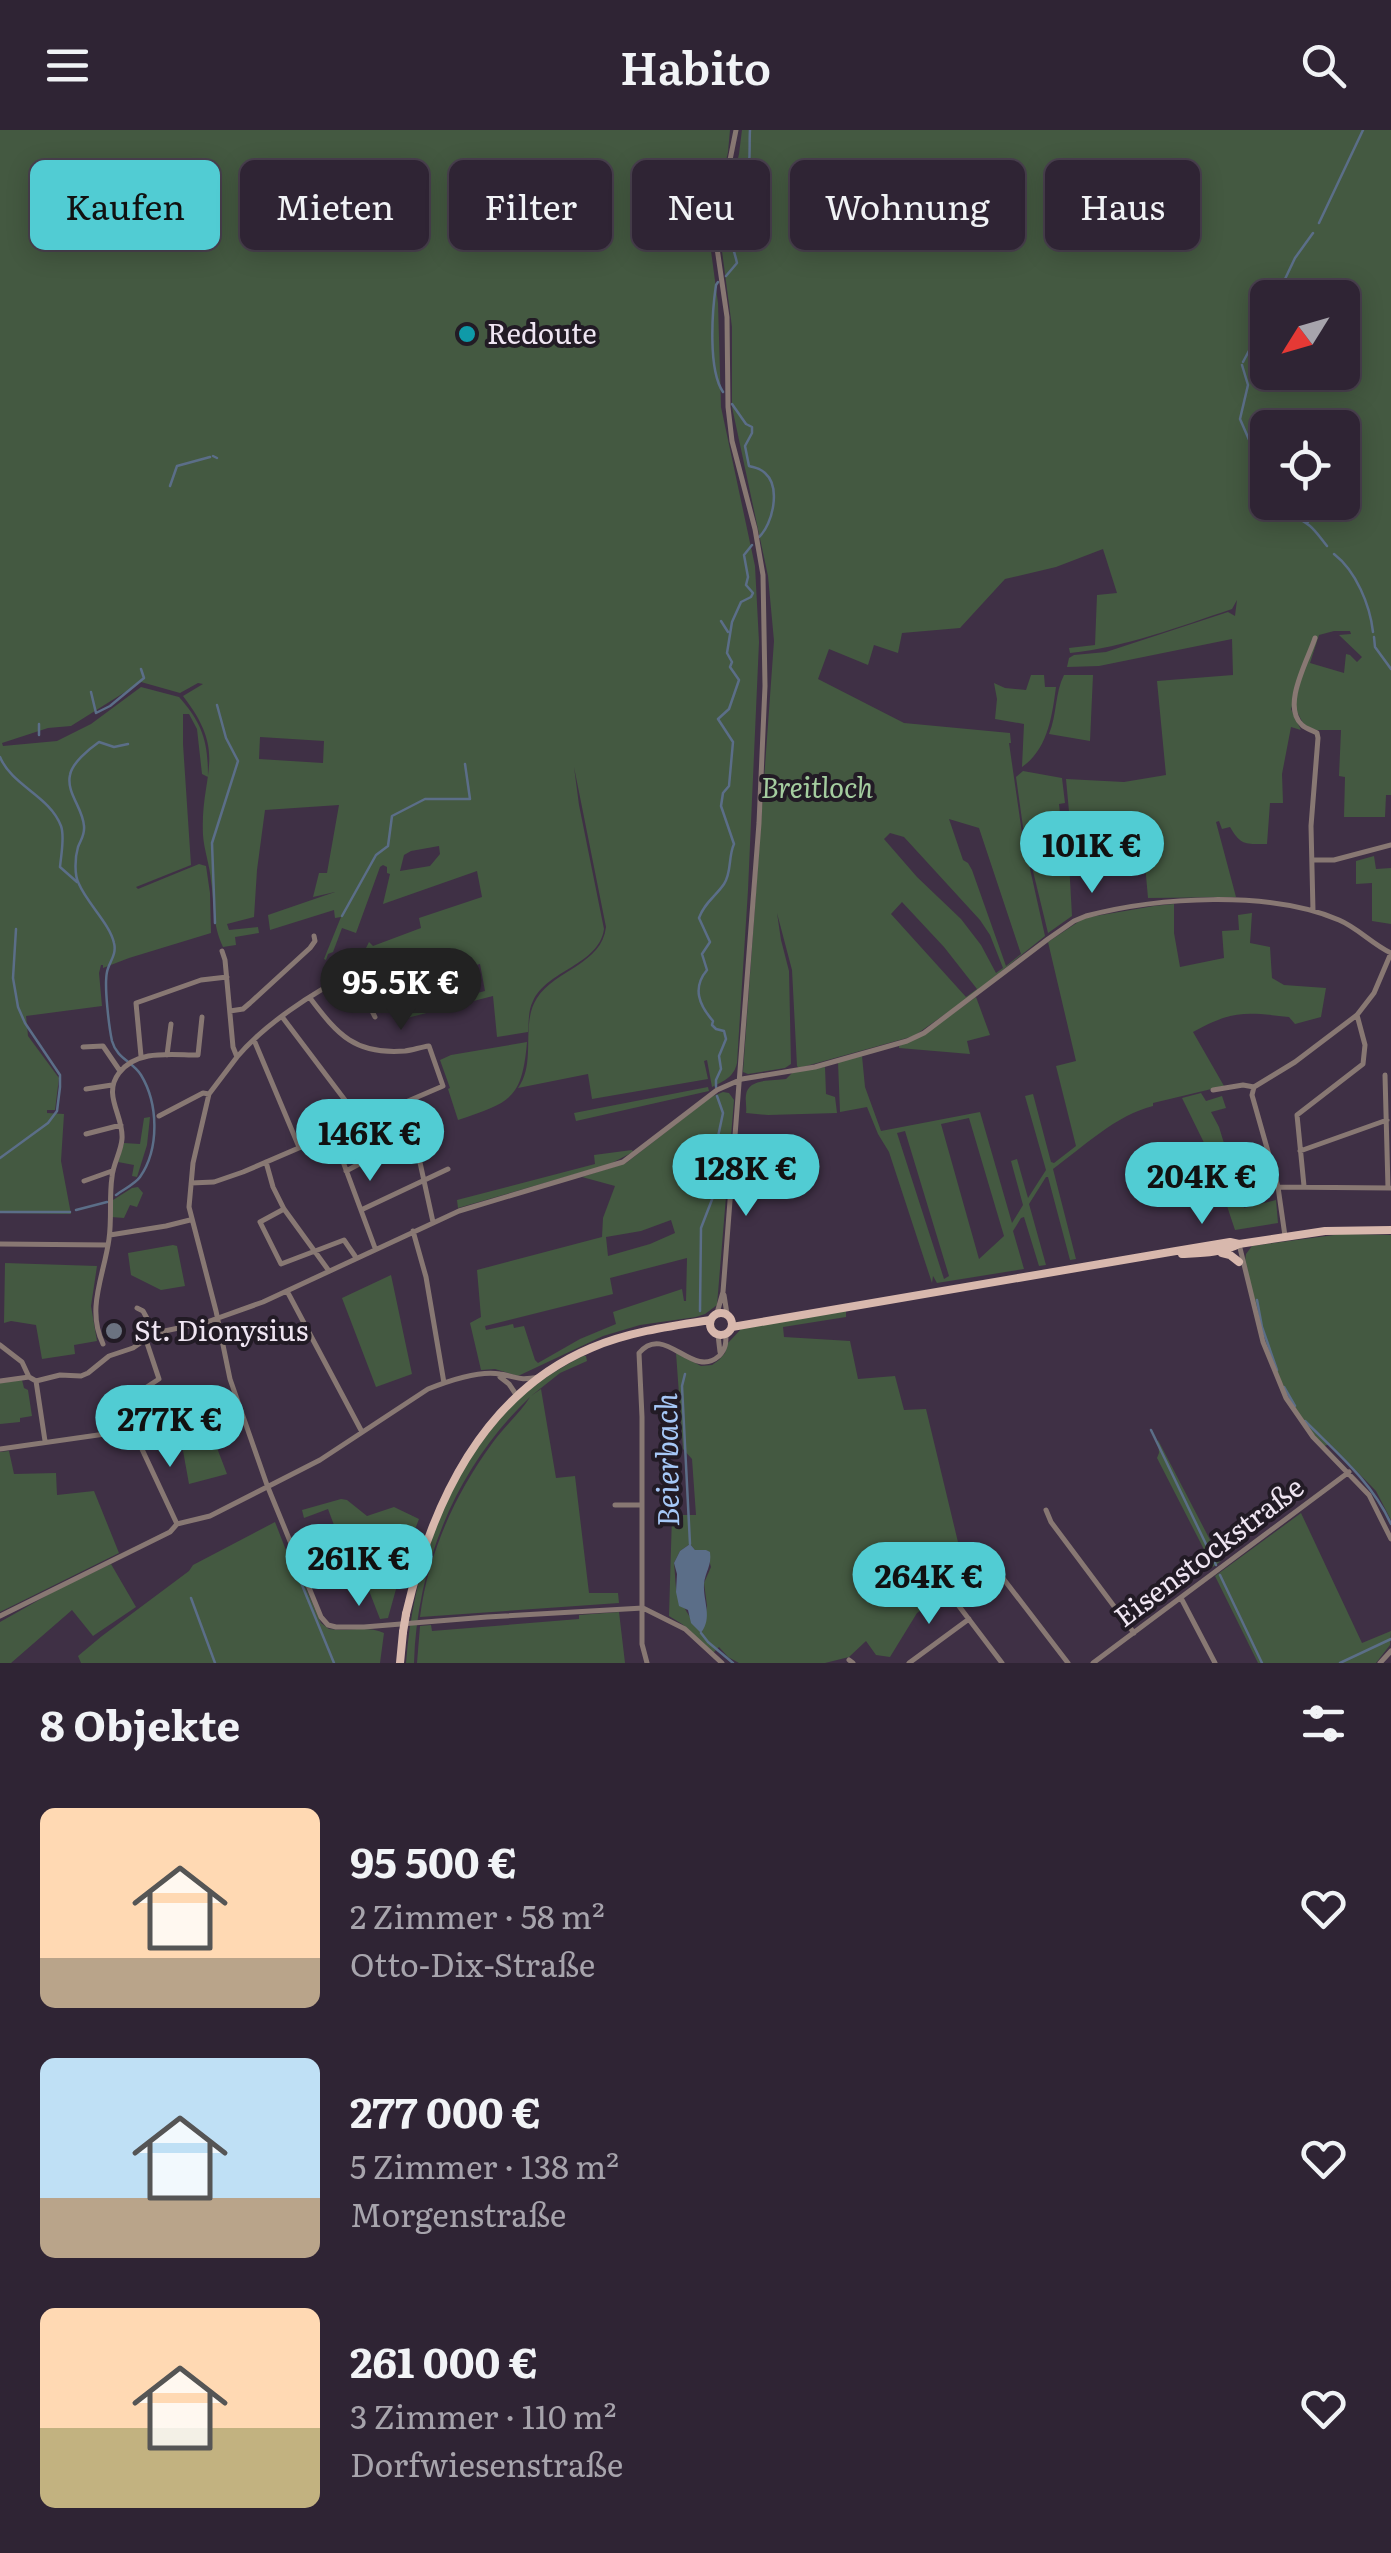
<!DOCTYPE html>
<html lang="de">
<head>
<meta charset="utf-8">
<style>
  :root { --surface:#2f2434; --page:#3b3040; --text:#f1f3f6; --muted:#a7a4ac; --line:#4a414f; --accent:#51ccd3 }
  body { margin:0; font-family:Literata,serif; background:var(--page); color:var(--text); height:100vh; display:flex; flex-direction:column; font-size:38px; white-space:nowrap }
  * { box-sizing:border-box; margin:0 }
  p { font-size:32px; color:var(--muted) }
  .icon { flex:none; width:55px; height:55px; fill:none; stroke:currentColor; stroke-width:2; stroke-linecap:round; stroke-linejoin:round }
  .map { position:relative; height:1533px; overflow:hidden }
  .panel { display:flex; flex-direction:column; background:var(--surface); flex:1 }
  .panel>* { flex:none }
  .top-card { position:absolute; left:30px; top:30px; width:1332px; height:90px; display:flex; gap:20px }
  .needle { width:65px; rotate:233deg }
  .controls { position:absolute; left:1250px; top:150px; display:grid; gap:20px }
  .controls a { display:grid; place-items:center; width:110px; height:110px; border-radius:15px; background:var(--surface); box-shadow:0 5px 25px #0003,0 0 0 2px var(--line); font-size:50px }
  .price { position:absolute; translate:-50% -85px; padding:0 22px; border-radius:35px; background:var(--accent); color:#111; font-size:32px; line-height:65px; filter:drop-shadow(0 2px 5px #0008) }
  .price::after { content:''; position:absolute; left:50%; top:60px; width:30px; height:22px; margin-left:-15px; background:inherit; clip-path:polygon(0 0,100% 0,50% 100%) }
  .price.on { background:#222; color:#fff }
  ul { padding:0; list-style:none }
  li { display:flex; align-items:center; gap:30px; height:250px; padding:0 40px }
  li span { display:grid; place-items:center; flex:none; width:280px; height:200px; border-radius:15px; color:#555 }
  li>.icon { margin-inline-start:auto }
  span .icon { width:120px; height:120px; fill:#fffc; stroke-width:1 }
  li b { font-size:42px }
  h2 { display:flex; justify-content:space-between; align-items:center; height:120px; padding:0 40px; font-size:42px }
  .pill { padding:0 35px; border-radius:15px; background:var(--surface); box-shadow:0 5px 25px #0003,0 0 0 2px var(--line); font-size:35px; line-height:90px }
  .pill.on { background:var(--accent); color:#111 }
  header { display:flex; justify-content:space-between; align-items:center; height:130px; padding:0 40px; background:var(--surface); font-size:45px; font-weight:600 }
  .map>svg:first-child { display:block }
  .green { fill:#445941; fill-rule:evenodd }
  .water { fill:#5b6e88 }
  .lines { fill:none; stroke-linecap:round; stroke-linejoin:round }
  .stream { stroke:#5b6e88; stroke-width:2.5 }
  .minor { stroke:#887873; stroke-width:5 }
  .major { stroke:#d8b8ad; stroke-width:8 }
  .major-bridge { stroke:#d8b8ad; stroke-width:8 }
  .culture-dot { fill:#0f9aa8; stroke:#221b25; stroke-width:4 }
  .worship-dot { fill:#6b7280; stroke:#221b25; stroke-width:4 }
  .labels { text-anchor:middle; stroke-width:8; stroke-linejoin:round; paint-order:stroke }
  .poi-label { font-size:28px; fill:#efe5f2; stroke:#221b25; text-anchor:start }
  .park-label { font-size:28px; font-style:italic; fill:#a4cd9f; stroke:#221b25 }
  .street-label { font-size:28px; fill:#efe5f2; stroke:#221b25 }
  .water-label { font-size:30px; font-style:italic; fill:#a6c8f7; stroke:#221b25 }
</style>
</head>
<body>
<header><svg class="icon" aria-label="menu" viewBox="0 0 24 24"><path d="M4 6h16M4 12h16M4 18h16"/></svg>Habito<svg class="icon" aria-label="search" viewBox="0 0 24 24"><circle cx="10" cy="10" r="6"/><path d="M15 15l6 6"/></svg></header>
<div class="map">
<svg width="1391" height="1533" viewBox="0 0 1391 1533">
  <rect width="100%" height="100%" fill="#3f3045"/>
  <path class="green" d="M0 0H730L728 22 709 106 718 173 721 277 755 436 759 512 748 760 737 933C734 947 724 951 712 957L707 930 704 931 708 949 592 969 588 944 518 958C537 932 520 894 537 868 555 840 602 834 606 797L574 637 579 675 604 799C599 835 547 840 533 871 528 880 529 893 528 902L497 907 493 866 407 888 406 881 485 861 480 834 431 846 426 828 381 841 376 836 362 842 360 841 363 824 369 812 373 816 421 798 419 788 482 767 477 741 383 774 390 744 387 743V737L383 735 380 737 356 803 342 798 333 822 328 824 326 830 324 829 341 787 335 788 334 780 270 800 268 785 335 762 313 767 319 743H327L339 675 265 680 257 740 254 787 227 794 229 800 258 797 259 803 235 807 236 815 223 817C212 793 215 777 211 751 210 736 204 720 203 705 200 643 229 625 183 566L203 554 198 553 180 563 141 552 71 596 48 598 2 613 3 616 57 611 91 594 141 557 179 567C203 594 208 612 208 647L202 644 197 599 189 584H183V614L191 735 136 757 138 759 199 734 206 736 210 763 211 803 129 828 103 838V835H101L99 843 102 876 26 886 28 906 59 948 55 980H47V983L64 984 61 1031 71 1084 0 1083ZM260 607 324 611 323 633 259 629ZM439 716 440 724 430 736 400 741 404 725 411 721Z
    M742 0H1391V665H1386L1385 687H1344L1345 647 1339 646 1341 600H1316L1304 595 1293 574 1291 579 1301 600 1291 597 1282 644 1283 673H1270L1267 714C1246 714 1241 716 1230 697L1222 699 1219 691 1216 692 1236 767 1148 768 1143 712 1072 714 1066 649 1124 652 1166 645 1157 551 1233 545 1232 509 1099 536 1067 537 1069 528 1074 525 1106 522 1228 482 1235 486 1237 470 1232 479C1178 497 1126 517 1070 523L1069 518 1095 515 1097 465 1117 463 1103 419 1056 437 1005 449 960 498 902 503 898 523 874 515 868 535 829 519 818 549 904 593 1010 603 1011 613H1009L1022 703 1045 806 968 868 914 906 799 938 797 936 792 840 777 783 781 810 789 841 791 934 785 938 748 944 743 942 774 511 768 446 732 277V197L720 106 739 24ZM1268 168H1342V242H1268ZM1268 298H1342V372H1268ZM1334 501H1350L1351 504 1339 505 1362 527 1357 532 1350 525 1346 524 1344 543 1310 533 1319 505ZM949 689 979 698 1021 824 1006 836 972 740 968 733 963 730ZM890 703 904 707 980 790 990 805 1003 838 996 843 981 815 961 789 917 747 884 709ZM902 772 944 817 977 859 966 867 891 784Z
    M1031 545H1044L1045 557H1056C1052 586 1048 619 1022 637L1024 594 995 589 997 569 994 553 1005 558 1026 560Z
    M1064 545H1093L1090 611 1049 604C1057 585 1055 562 1064 545Z
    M1023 641 1062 648 1065 673 1059 674 1061 693 1067 696 1072 786 1048 803 1024 704 1016 647Z
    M1374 726 1376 739 1391 738V794L1372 791V753L1356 754V731Z
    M1174 774V803L1180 837 1224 828 1222 801 1239 800 1238 785 1252 783 1250 813 1270 817 1272 848 1284 855 1326 858 1321 887 1295 894 1289 887C1245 882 1233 880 1193 902L1224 956 1153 973V976C1116 985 1083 1017 1053 1039L1076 1129 1070 1130 1048 1047H1046L1029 1074 1046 1135 1039 1136 1024 1087 1021 1088 1013 1101 1024 1139 937 1153 933 1146 932 1153 889 1022 878 1004 867 977 840 982 838 932 862 926 865 957 881 1001 980 982 1012 1093 1023 1075 1011 1031 1017 1029 1028 1068 1046 1040 1025 966 1033 964 1051 1032 1054 1033 1076 1016 1056 936 1076 931 1048 812 1084 788 1154 776ZM969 988 1004 1106 979 1129 941 994ZM905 1001 949 1146 944 1149 897 1003Z
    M976 867 990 905 967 911 970 924 899 918V916L922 906Z
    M527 912C522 971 509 972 458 990L448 959 450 958 440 930 451 925Z
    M825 937 826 964 835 967 837 983 768 985 746 983C747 977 745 971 746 965 748 948 773 951 786 949L793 942Z
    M708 957 709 961 576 991 574 983Z
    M723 962 729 963 734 970 717 1175 705 1184 696 1187 640 1195 603 1206 518 1246 495 1239 481 1240 470 1193 481 1187 477 1140 602 1107 603 1088 615 1056 582 1047 626 1033 711 967ZM671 1090 675 1103 650 1114 608 1126 606 1107 641 1101ZM687 1128 686 1171H684L682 1159 613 1182 616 1194 580 1209 538 1233 535 1230 524 1196 514 1198 513 1194 486 1200 485 1196 613 1164 610 1148Z
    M1201 963 1206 971 1222 966 1226 978 1211 982 1219 997 1244 1078 1276 1070 1278 1093 1235 1100 1210 1025 1182 968Z
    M150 987 147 1015 137 1047 132 1046 134 1035 118 1032 124 1013 140 1014 144 988Z
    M632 1020 633 1022 610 1034 458 1078 457 1070 595 1034 594 1025Z
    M138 1057 143 1063 137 1077 130 1075 124 1088 111 1087 113 1070 132 1058Z
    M1342 1104 1391 1105V1390L1376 1361 1330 1314 1324 1316C1275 1266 1261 1197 1245 1131L1246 1124 1252 1116Z
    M173 1115 177 1116 185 1156 161 1160 131 1145 128 1123Z
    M5 1133 97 1136 91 1176 97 1211 74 1215 75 1224 42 1229 36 1195 11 1191 4 1193Z
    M391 1145 412 1244 376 1257 342 1168Z
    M846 1179V1187L783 1197 784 1207 850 1211 858 1249 895 1246 904 1280 926 1279 963 1433 943 1457 946 1463 917 1483 890 1527 876 1525 866 1511 849 1527 825 1533H739L728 1527 719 1517 713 1523 682 1494 669 1486 672 1385H696L692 1329 683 1319 676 1223 701 1236 712 1235 719 1230 725 1223 727 1214 741 1199ZM690 1414 695 1420H706L711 1437 704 1453 707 1476 702 1502C694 1495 677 1468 676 1458 675 1449 675 1442 674 1433L680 1421Z
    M583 1226H586L587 1231 560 1243 531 1266 541 1259 556 1348 575 1346 589 1463H618L619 1473 420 1487C428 1424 454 1366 491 1315 503 1298 521 1282 530 1267 457 1336 417 1433 414 1533H406C413 1437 448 1337 519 1269 538 1251 560 1238 583 1226Z
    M22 1250 24 1258 28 1260 32 1286 20 1288V1292L0 1294V1253Z
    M204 1284 227 1344 189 1354 178 1293Z
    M1158 1310 1221 1431 1213 1437 1157 1328 1159 1323Z
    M9 1321 14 1344 56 1343 57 1365 94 1361 119 1423 0 1482V1322Z
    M341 1369 347 1370 367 1386 394 1377 419 1389 406 1423 388 1488 380 1489 349 1409 340 1411 328 1379 304 1388 302 1380Z
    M1301 1383 1362 1513 1391 1501 1390 1515 1376 1533H1258L1215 1446Z
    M275 1392 291 1433H295L321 1493 329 1499C347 1502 367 1495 384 1503L380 1533H81L78 1526 102 1506 189 1441 193 1435Z
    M111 1434 136 1477 93 1506 72 1480 11 1533H0V1492L60 1458Z
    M619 1482 625 1533H417L420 1496 431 1495 432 1501 579 1489V1485Z"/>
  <path class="water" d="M690 1414 695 1420H706L710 1422C712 1436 705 1442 704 1454 703 1472 713 1487 701 1503L691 1493 688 1480 679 1476 676 1462 677 1444 674 1433 680 1421Z"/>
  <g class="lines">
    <path class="stream" d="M1319 93 1363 0
      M726 146 737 133C735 123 730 112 730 101 729 90 744 61 747 48 751 32 749 16 750 0
      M718 152 716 155C712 182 708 240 723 262
      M1276 168 1295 128 1313 103
      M1243 232 1268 185
      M1242 235 1248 255 1240 289 1257 328 1262 353 1268 356
      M732 274 746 294 752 297V303L745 316 749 336C756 338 760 338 765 343 781 357 773 394 759 407
      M213 326 217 328
      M170 356 177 336 210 327
      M1285 372C1291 387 1299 387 1310 396 1316 401 1322 410 1327 416
      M1308 392 1309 379
      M1334 424C1356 441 1370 475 1373 502
      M721 491 728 502
      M1374 507 1375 517 1391 539
      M91 562 96 583 110 576 144 548 141 539
      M39 605V594
      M0 627C12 656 50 666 61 696 65 707 61 725 60 737L77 752
      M342 786 376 725 388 716 392 686 425 669H470L465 634
      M215 793 212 713 238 631 226 608 217 575
      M716 957V950L721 939 719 926 726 909 724 901 716 899 712 895 713 891C699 875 692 858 707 840L702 824 710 812 699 788C704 773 716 766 724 754 732 742 728 727 734 714L721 676 723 663 729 656 733 612 718 589 729 579 739 550 730 537 732 532 727 523 732 492 741 472 751 467 753 463 746 455 748 447 744 425 752 415
      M0 1028 48 993 57 981 60 957V945L25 893 18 877 13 848 16 799
      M116 1065C124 1059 135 1054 140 1047 160 1018 158 973 141 945 132 931 117 929 112 911 109 897 104 856 107 842 109 832 117 825 114 813 110 794 87 773 79 754 74 745 75 727 78 717 81 709 85 705 84 696 83 678 66 663 70 645 72 633 89 619 99 612L114 617 128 614
      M76 1080 107 1072
      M0 1082H70
      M1257 1170 1262 1197 1277 1240
      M700 1181 701 1098 713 1067 712 1035 723 983 717 966
      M685 1244 682 1256 690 1414
      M1284 1257 1295 1276
      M1305 1291C1337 1323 1372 1352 1391 1394
      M1151 1300 1216 1435
      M293 1433 334 1533
      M1220 1445 1262 1533
      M191 1468 215 1533
      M701 1503 708 1512 733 1533
      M1340 1533 1391 1509"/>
    <path class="minor" d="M1312 730H1334L1391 715
      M1313 781 1311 696 1318 608 1317 603C1312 600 1306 599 1302 595 1281 576 1308 530 1315 508
      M222 821 225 830 233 917 237 927 209 964 193 1033 189 1077 216 1181 230 1249 267 1355 321 1487 328 1495 336 1497H364L487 1487 643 1478 685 1499 722 1533
      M230 881 243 879 250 873 310 818 315 811 314 806
      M283 888 360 990
      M254 910 299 1017
      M83 917 103 916 120 941
      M167 925 171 894
      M141 926 136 873 201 850 227 847
      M237 927C264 895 313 862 351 844L356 849 375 887
      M1385 945 1388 1058
      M86 959 112 955
      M1213 960 1243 955 1254 957
      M407 973 433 1092
      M159 986 203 963 209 964
      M332 1002 375 1118
      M86 1004 121 995
      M1300 1021 1387 990
      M266 1032 273 1057 284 1079 329 1141
      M346 1041 414 1005
      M84 1051 112 1041
      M191 1053 214 1052 243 1042 443 956 429 916C421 917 413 920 405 921 355 925 338 905 310 868
      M1304 1056 1297 985 1363 934 1365 915 1357 885
      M1278 1057 1390 1058
      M284 1079 260 1092 281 1134 344 1110 355 1126
      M361 1080 448 1039
      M413 1101 426 1147 444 1253
      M110 1105 166 1096 190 1090
      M1285 1106 1278 1057 1252 965 1254 957 1295 932 1357 885 1374 863 1391 823
      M0 1114 108 1115
      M1239 1114 1263 1212 1286 1268 1313 1307 1369 1365 1391 1409
      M287 1161 362 1302
      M724 1165 727 1184
      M137 1178 143 1181 155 1203
      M717 1183 723 1162 759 693 765 556 763 445 755 399 732 311 728 277 727 187 716 111 719 70 730 30 736 0
      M718 1205 720 1222
      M146 1210 159 1249 133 1266 131 1283 133 1300 177 1394
      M103 1214C86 1178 104 1146 109 1109 112 1088 109 1067 112 1047 113 1034 121 1022 122 1009 124 986 102 965 119 943 137 919 171 925 198 925L202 887
      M0 1215 22 1232 29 1247
      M500 1247 509 1254 517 1266
      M0 1251 29 1247 36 1251 60 1245 81 1246 88 1243 109 1226 133 1218 155 1203 207 1192 263 1172 459 1081 623 1032 717 960 742 949 815 937 907 911 924 903 1048 809 1074 791 1086 786C1158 767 1269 760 1339 790 1358 798 1372 814 1391 823
      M36 1251 45 1311
      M0 1319 133 1300
      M615 1375H642
      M1046 1380 1051 1392 1134 1503
      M177 1394 210 1386 320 1330 428 1259C448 1251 478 1240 500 1244 519 1247 517 1251 539 1247
      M1181 1468 1215 1533
      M0 1486 170 1402 177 1394
      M849 1530 853 1533
      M647 1533 642 1514V1287L639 1223C665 1192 692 1250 719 1226 726 1219 726 1213 726 1204
      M909 1533 969 1489
      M1002 1533 946 1459 979 1417 1068 1533
      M1093 1533 1349 1342
      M1380 1533 1391 1521"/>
    <path class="major" d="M1222 1123 1230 1125 1239 1132
      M1182 1124C1200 1123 1222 1123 1239 1114L1325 1101 1391 1100
      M710 1194a11 11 0 1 1 22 0a11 11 0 1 1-22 0Z
      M732 1197 1176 1121 1230 1112 1239 1114
      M406 1484C431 1376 482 1264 591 1218 628 1202 671 1196 710 1190
      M400 1533 403 1502"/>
    <path class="major-bridge" d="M403 1502 406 1484"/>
  </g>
  <circle class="culture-dot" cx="467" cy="204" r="10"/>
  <circle class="worship-dot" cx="114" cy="1201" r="10"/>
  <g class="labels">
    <g class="poi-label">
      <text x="487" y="214">Redoute</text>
      <text x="134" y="1211">St. Dionysius</text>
    </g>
    <g class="park-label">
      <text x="817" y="668">Breitloch</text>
    </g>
    <g class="street-label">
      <text transform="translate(1209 1422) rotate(-37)" y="10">Eisenstockstraße</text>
    </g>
    <g class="water-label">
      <text transform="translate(668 1330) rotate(-91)" y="10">Beierbach</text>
    </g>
  </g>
</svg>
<div class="controls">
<a><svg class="needle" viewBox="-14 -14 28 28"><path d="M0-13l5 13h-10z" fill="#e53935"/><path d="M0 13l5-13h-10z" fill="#a7a4ac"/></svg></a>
<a><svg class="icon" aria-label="locate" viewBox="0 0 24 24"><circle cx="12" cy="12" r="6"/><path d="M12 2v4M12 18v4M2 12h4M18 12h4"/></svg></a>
</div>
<b class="price" style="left:1092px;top:766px">101K €</b>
<b class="price on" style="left:401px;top:903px">95.5K €</b>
<b class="price" style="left:370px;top:1054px">146K €</b>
<b class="price" style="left:746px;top:1089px">128K €</b>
<b class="price" style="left:1202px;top:1097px">204K €</b>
<b class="price" style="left:170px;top:1340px">277K €</b>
<b class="price" style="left:359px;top:1479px">261K €</b>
<b class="price" style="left:929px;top:1497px">264K €</b>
<div class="top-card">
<a class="pill on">Kaufen</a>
<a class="pill">Mieten</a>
<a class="pill">Filter</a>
<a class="pill">Neu</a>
<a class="pill">Wohnung</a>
<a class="pill">Haus</a>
</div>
</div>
<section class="panel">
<h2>8 Objekte<svg class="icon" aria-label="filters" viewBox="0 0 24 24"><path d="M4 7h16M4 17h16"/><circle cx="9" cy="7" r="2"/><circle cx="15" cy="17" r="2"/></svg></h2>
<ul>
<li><span style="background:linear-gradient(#ffd9b3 75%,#b9a48a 0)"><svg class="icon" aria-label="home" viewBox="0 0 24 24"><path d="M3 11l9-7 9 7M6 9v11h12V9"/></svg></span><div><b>95 500 €</b><p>2 Zimmer · 58 m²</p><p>Otto-Dix-Straße</p></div><svg class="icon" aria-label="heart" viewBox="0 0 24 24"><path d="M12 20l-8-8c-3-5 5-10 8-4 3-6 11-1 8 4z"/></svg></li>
<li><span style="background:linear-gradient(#bfe0f5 70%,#b9a48a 0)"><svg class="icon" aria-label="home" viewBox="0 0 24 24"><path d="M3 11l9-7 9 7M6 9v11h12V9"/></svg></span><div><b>277 000 €</b><p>5 Zimmer · 138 m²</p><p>Morgenstraße</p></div><svg class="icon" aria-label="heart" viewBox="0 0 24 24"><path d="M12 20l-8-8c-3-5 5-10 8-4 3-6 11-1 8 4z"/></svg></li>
<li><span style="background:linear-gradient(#ffd9b3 60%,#c2b280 0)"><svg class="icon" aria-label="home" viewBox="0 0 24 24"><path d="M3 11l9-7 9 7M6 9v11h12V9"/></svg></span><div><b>261 000 €</b><p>3 Zimmer · 110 m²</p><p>Dorfwiesenstraße</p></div><svg class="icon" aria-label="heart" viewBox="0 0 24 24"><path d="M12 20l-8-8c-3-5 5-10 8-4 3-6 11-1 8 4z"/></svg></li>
</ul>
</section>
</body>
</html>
